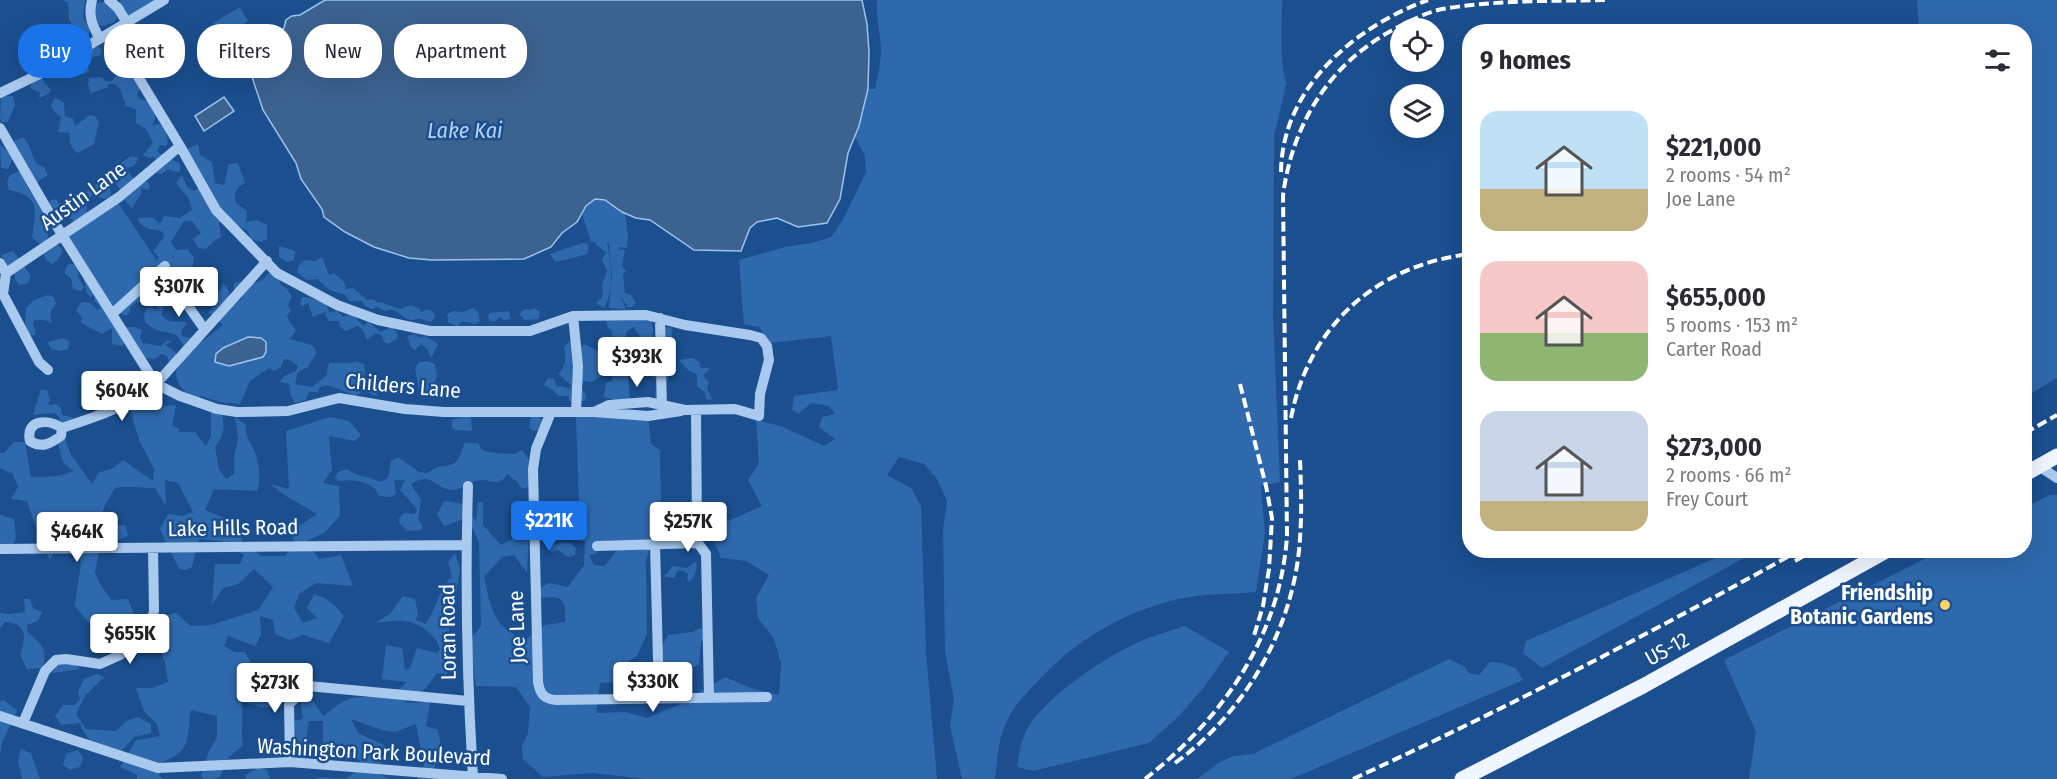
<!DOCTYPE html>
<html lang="en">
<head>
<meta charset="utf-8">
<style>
  :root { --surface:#fff; --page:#f2f2f3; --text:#2b2b33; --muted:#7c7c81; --accent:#1a73e8 }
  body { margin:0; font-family:"Fira Sans Condensed",sans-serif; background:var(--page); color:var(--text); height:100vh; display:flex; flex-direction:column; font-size:22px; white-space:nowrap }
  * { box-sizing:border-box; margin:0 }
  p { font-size:20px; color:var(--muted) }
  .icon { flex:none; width:33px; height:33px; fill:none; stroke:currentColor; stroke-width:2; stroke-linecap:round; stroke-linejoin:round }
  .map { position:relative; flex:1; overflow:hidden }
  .sheet { position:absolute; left:1462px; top:24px; width:570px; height:534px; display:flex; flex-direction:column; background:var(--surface); border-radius:24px; box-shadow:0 6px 24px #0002 }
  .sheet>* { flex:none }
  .guide { position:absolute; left:18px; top:24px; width:570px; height:54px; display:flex; gap:12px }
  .buttons { position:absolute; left:1390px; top:18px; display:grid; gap:12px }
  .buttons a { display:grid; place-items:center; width:54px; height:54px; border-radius:50%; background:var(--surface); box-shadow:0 6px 24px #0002; font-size:30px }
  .price { position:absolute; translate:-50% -51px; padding:0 14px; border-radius:6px; background:#fff; color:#222; font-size:20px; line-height:39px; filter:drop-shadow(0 2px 3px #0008) }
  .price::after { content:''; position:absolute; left:50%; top:36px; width:18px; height:14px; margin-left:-9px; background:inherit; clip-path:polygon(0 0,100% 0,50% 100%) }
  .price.active { background:var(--accent); color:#fff }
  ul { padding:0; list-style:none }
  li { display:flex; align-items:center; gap:18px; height:150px; padding:0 18px }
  li span { display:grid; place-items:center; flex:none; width:168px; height:120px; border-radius:18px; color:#555 }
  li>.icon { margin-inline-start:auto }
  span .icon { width:72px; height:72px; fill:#fffc; stroke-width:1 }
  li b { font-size:26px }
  h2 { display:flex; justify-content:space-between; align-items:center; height:72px; padding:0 18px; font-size:26px }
  .chip { padding:0 21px; border-radius:24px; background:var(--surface); box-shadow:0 6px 24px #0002; font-size:21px; line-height:54px }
  .chip.active { background:var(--accent); color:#fff }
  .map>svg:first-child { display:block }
  .green { fill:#2e69ad; fill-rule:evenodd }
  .water { fill:#3c6290; stroke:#9cc4f0; stroke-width:1.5 }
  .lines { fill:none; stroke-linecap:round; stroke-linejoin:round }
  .minor { stroke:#a9c9ee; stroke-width:10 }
  .major { stroke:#f0f6ff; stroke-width:15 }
  .rail { stroke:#fff; stroke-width:4; stroke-dasharray:10 4.5; stroke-linecap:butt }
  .poi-dot { fill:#ffd166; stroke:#1b4f8f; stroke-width:2 }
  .labels { text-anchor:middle; stroke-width:5; stroke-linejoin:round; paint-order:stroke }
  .street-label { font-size:21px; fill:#fff; stroke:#1b4f8f }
  .poi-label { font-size:21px; font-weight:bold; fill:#fff; stroke:#1b4f8f; text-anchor:end }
  .water-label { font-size:22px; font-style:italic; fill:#b5d3f5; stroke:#1b4f8f }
</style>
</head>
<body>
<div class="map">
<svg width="2057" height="779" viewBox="0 0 2057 779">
  <rect width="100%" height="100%" fill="#1b4f8f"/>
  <path class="green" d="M62 0H85L83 17 89 28V38L80 36 76 27 69 20 68 3Z
    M120 0H158L129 18 117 16 115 22 103 26 98 24 93 11 97 3 105 2 120 6Z
    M877 0H1282C1282 17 1279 70 1287 82 1282 99 1280 116 1274 134L1273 317 1280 482 1261 486 1265 533 1256 592C1230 594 1203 594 1178 599 1126 611 1077 639 1041 678 1029 690 1014 705 1007 721 998 739 997 760 995 779H962L950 726 954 699 945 652 943 529 947 501 937 479 924 464 899 457 887 475 911 488 921 506 926 652 937 779H646L593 773 543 777 523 759 522 746 528 733 530 707 516 687 476 686 471 653 472 637 481 626 479 542 473 529 461 520 444 526 437 514 444 501 460 503 476 521 478 502H483V525L501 545 521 534 520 516 531 511 545 501V518L529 531 527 573 514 555 502 557 484 577C491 608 493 627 525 640L545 625 565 622C567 594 558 596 534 599L531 592 549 583 568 587 584 565 585 541H580V531L572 528 569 517 579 505 576 417 648 416 651 444 660 450 661 513 657 525 658 539 652 540 646 561 647 634 637 656 616 669 640 672 653 687 624 682 600 683 596 713 626 712 646 718 679 705 725 677 751 688 779 695 781 663 774 639 758 618 756 598 769 575 746 561 721 558 715 544 707 536 708 520 728 521 762 506 748 480 759 464 756 420 781 426 824 446 835 439 819 427 822 417 835 414 829 406 811 403 798 414 792 409 794 396 838 390 831 336 771 343 759 327 744 324 739 260 785 247 812 243 831 237 844 218 866 172 865 156 854 135 859 126 868 89H875C878 75 881 63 881 49 880 33 876 17 877 0ZM625 540 605 566 594 565 589 555 596 554 601 541Z
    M1917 0H2057V378L2025 397V32L1919 31Z
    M240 7 248 21 222 36 213 23Z
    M91 47H99L102 51 99 56 85 58 89 71 84 74 66 69 65 74 61 78 54 77 53 71 60 66 64 68 69 66C70 56 80 55 88 53Z
    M121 70H127L134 77 140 87 137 95 139 99 147 101 156 115 152 126 159 124 165 129 168 143 166 146 160 145 157 151C164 158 172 158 180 164V171L176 172 168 169 162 174 156 173 155 157 149 158 143 155 153 143 146 129 136 123V109L126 106 120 89 115 84H108V87L91 93 88 85 89 78 101 77 106 81H112Z
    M41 78 51 90 48 94 39 98 40 93 30 88 33 81Z
    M1 96H13L15 105 8 122H1L0 119Z
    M54 99H58L64 103 65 116 73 119 75 126 90 115 95 116 99 122 94 144 78 153C70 148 69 142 70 133L58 132 61 117 54 111 51 106Z
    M23 137C25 140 28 143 29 146 34 156 32 163 44 167L48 175 28 188C39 203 52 221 47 240L57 244 63 250 58 260 52 264 46 260 40 244 32 237C36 210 41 196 9 190L7 183 10 175 29 167 24 161 12 160 8 169 1 168 0 143 1 146 9 152 13 142Z
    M198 144 200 155 212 162 215 183 224 185 229 164 238 163 245 183C235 189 234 192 236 203L247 211 246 222 257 220 267 225V239L261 242 250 239 248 231 239 226 219 223 221 237 214 241 206 249 198 248 193 239 201 233 192 221H184L171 242 176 250 187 249 194 257 192 271 187 281 192 294 178 301 165 289 156 271 139 294 144 295 141 301 135 303 130 308V313L125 316 113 308 123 327H134L142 330 140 338 143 343 161 346 167 340 172 341 166 345 177 354 184 346 179 338 174 334 157 330 148 325 145 322 144 314 147 308 153 307 157 311 156 306 165 304 161 315C171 326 177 319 187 323L182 330V336L203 341 223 325 208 312 215 306 210 296 221 290 223 283 229 291 228 298 241 300 242 295 234 289V283C251 278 255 290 269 273H277L281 285 286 288 292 296 288 306 291 311 287 316 290 323 296 330 290 339 312 345 317 352 308 367 298 372 295 384 312 387 326 376 329 363H351L355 361 364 364 365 374 360 381 369 391 376 388 377 396 363 391 356 396 328 385 320 387 318 392H309L306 400 295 403 291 396 289 384 280 382 284 376 296 371 298 366 290 360 284 359 281 367 274 371 269 368 250 381 240 404 220 402 201 396 197 398C182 393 172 380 178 364L169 363 167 356 161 354 155 359 144 358 125 343 123 346 112 344V328L102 334 81 323 82 318 76 310 82 302 90 303 98 310 100 307 94 300 95 293 91 297 87 294 82 270H78V276L84 287 82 291 73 289 71 278 65 274V269L69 264H75L67 235 117 201 157 261 159 257 153 251 164 237 163 232C149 227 146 233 137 218L152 217 160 224 164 216 179 218 192 210 189 199 176 183 182 175 187 187 194 191 206 183 187 149Z
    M131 156 137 157 138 159 134 166 127 168 129 173 140 184 147 181 150 186 148 190 141 188V194L132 208C120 199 123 188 113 181L109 183 111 194 108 199 101 198 93 193 87 204 86 216 75 221 64 215 61 209 52 211 49 201 56 199 63 208 75 199 82 198 83 193 94 187 100 180 107 181 109 176V171Z
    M594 199C611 200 612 207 625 213L628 237 627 248 619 247V253L620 249 625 250 622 266 626 271 623 275 625 293 631 295 636 303 632 307H628L621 297 626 309 609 308 612 277 609 243 591 242 582 214 586 206Z
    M595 242 607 243C611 262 615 290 604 308L596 303 603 296 602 284 607 271 602 260 606 252 596 245Z
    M582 243 588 244V253L584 255 555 262 550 254Z
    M279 246 295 251 294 260 288 262 279 257Z
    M13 251 31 276 28 283 19 285 15 279V272L7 265 1 255Z
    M322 257 329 275 334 273 344 282 346 289 353 288 367 300 373 299 378 303 380 302 400 309 411 305 420 309 421 312 427 309 433 312 435 317 431 322C427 322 425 320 421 319 419 318 414 320 412 320 400 319 397 306 385 311L377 307 372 309 365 306 362 301H350L344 294C332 292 325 288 318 279L307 280 297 272 298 266 305 260 316 261Z
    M48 295 54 297 56 304C50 311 49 314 52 323L43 320H34L33 325 36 330 35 335H28L25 328 26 308 34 300Z
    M302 297C309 297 317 301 325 303L330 313 337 310 343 317C353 312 357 320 364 326L368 321 380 332 392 327 398 334 397 339 388 344 384 342 382 336 376 333 367 340 362 329 357 326 346 331 340 327 339 321H328L325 312 313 317 308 303 303 306 300 304Z
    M473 308 478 312 480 321 474 324 462 321 457 326 448 322 447 315 452 311 463 312Z
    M534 308 540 312 539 319 525 320 520 315 521 312 525 309 530 310Z
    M509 311 511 319 504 320 500 317 494 322 488 319 489 313Z
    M638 318 652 321 653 330 650 352 654 351 665 327 672 328 671 348 666 349C666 360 671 369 668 380L658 384 667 391 666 399 655 398 656 380C646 371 641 369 628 370L630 403 614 404 613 399 604 397 606 383 612 381V331L608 328 606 320ZM633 327 644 341 634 345 631 361 628 362 626 332Z
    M415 334 421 338 424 336 436 342 438 345 431 358 427 349 421 344 415 350 411 347 407 336Z
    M64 338 70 342 68 349 60 351 51 349 48 342Z
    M569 342H580L582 347 584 344 605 354C609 369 606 374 592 382L584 381 581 388 586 395 585 401H569V396H559L553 390 544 385 548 378 554 379 557 387 561 386 570 389 571 385 558 374C567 365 566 359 564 347Z
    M692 358 700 362V368H710L703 376 709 382 707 389 713 400 706 399 705 392 697 387V374L688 370 679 360Z
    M427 361 435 364 437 375 433 388V396L427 397 419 392 415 368 419 362Z
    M116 381 121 385 122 393 117 399 105 393V383Z
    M41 389 47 390 50 400 48 405 56 404 61 408 62 415 72 417 75 428 60 423 59 417 55 413 33 415Z
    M148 396H156L163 406 176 405 172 425 179 429V432H195L206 446 211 436V412L222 413C225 429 224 434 215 447L219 469 226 479 234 474V457L238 439 235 417 246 425C245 437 250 442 255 452 259 464 261 480 257 491L214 489 205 510 241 525 242 541 261 556H285L295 542 290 532 317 514 286 496 270 484 289 489 286 431 330 417 349 421 361 435 355 441 329 436 332 470 323 483 339 486 340 516 324 533 306 541 319 559 341 555 353 586 316 583 299 594 294 608 303 623 317 618 307 608 314 594C328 598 335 605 344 616L329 643 303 635 290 640 275 634 273 620 260 616 261 635 255 646 228 636 224 646 235 652H245L252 665 253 674 247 679 259 693 266 694 270 666 278 665 280 686 278 708 260 707 241 701C244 716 240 730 243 745L227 759 220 777 215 779H203L201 776 209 751 217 738V716L191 710C186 737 194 749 163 762L159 776 163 779H137V775L120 767 136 740 160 736 157 724 144 711 136 688H152L168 682 165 662 161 653 164 616 176 613 191 626 211 625 258 610 273 587 254 569 238 584 223 588 212 605 215 564H240L244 555 222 541 199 539 192 567 186 570 179 569 160 529 168 514 183 516 193 512 178 483 165 480 166 506 155 488C141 488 129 485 115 488L106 503 100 518 103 531 95 572 101 586 112 600 128 599 140 631 125 635 109 623 93 628 75 606 81 562 63 532 50 560 34 522 27 501 11 499 18 487 13 474 0 468V453H4L14 442H25L31 477C47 477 59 478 73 471L63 462 58 443 65 439 71 455 92 484 98 473 113 468 123 460 153 481 154 469 139 440 129 406 134 405Z
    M531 415 539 417 544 423 538 430 534 431 529 428Z
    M464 416 471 418 472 431 456 430 452 428V420Z
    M464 443H478L482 450C492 454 504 453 515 454L522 450 529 460 528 468 532 476 528 487 522 489 517 482 507 474C505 478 505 478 501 481 494 484 489 480 482 480 471 480 461 491 451 490 433 487 432 471 411 484L421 500 418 519 423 527 420 530 408 531 399 523V519L404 513 415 514 417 509 400 490 405 480H394L396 494 391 497 379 496C373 480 353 479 338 481L335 477 338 472 347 469C356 477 369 476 380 482L388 478 391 461 398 457 419 472 428 473C445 458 456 477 464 443Z
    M2050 495H2057V779H1749L1756 732 1724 660 1940 551 2025 550V507Z
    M0 515 14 519 16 538 9 553 0 546Z
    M114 525H125L128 536 117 540 110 534Z
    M561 543H571L576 549 575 555 568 557 558 550 551 552 549 546Z
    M1734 550 1757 551 1542 668 1523 653 1526 641Z
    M455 553 460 569 456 596 448 611 451 664 447 674 437 673 426 688 404 703 430 702 426 726 438 730 442 754 434 768 441 779H417L424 765 416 724 395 732 382 730 351 719 358 733 388 747 385 759 374 772 389 779H319L316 777 345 779 357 771 360 760 323 748V721H309L305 747 297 750 294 721 303 719 300 701 312 700 323 716C330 712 340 702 346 700 372 692 384 706 407 682L382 679 386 645 402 648 405 670 410 668 417 648 437 653 440 649C437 635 418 622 404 621 395 620 384 622 375 623L390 614 403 596 415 599 418 614 416 620 425 624C437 609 438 590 452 576L448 562Z
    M695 562 697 564C696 571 695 579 688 582L687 579 688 574 684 571 678 570 674 578 663 576 667 574 672 566 687 568Z
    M24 599H30L33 608 42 612 38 621 27 625 28 633C41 642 49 652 42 668L27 669 20 655C26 638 28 623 5 622L0 629V613L9 614 25 612Z
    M1185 626 1229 652 1204 687 1180 715 1149 743 1033 771 1017 767C1019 757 1020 745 1024 736 1037 701 1108 655 1141 641 1155 635 1170 631 1185 626Z
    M700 628 711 634V640L701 641 699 665 677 672 655 660 668 635 692 632Z
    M1449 659 1465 667 1469 673 1479 675 1490 662 1501 663 1516 668 1523 680 1291 779H1197L1220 762 1233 756 1253 754Z
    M58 663 77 665 80 669 53 673Z
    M96 674 104 677 85 696 76 714 86 729 116 731 126 721 138 717 151 724V733L134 737 115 758C101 753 84 738 80 723L61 725 55 716 63 705H74L80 700 78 692 84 679Z
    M3 700 17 710 2 743 0 755V702Z
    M21 749 31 753 40 779H22L18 761Z
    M78 750 83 758 80 767 70 770 63 765 66 754Z
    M259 768 267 770 270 779H246L245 775Z"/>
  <path class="water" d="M325 0H862L867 24 869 52 868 89 859 126 848 153 840 199 827 223 798 227 777 218 757 222 750 228 741 251 694 250 650 220 636 218 622 212 605 200 595 199 586 206 577 222 562 233 551 247 524 259 432 260 409 258 374 247 345 232 324 217 322 209 301 179 296 163 263 110 252 77 253 65 270 41 284 28 286 20 292 16 300 15Z
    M224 97 234 111 204 131 195 116Z
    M248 337 261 338 266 342V352L263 357 229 366 215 362 216 354 223 348Z"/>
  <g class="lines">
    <path class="minor" d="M92 0C88 16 92 25 100 39
      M109 0 118 8 127 23
      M111 32 180 146 216 210 277 273 337 305 378 320 430 331H530L573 316 646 315 685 325 750 335 761 338 767 346 769 360 760 394 759 416 735 409 685 410 648 402 609 405 594 412
      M0 93 48 70 164 0
      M0 128 62 235 156 384 180 396 217 409 237 412 288 411 339 398 405 409 444 412H594L648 416 681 411
      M0 263 6 273 3 294 39 362 48 370
      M6 273 119 197 180 146
      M177 290 205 330
      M112 314 165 266
      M573 316 578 366 576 412
      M660 318 662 411
      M696 410 697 531 698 543 706 554 709 697
      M551 412 536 449 533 469 538 682C540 694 544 699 556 700L767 697
      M62 428 61 436C51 443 42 449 30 441 25 420 47 418 62 428 96 417 127 407 156 384L267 261
      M2039 466 2057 478
      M468 486C465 583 467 680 473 777
      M655 544 659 699
      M597 546 698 543
      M0 549 466 545
      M0 716 158 768 290 762 502 779
      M23 723 45 671 56 660 66 659 100 664 120 655 147 636 154 611 153 548
      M290 762 289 704 308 686 468 701"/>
    <path class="major" d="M2025 474 2057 456
      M1462 779 1643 686 1888 550"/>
    <path class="rail" d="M1281 172C1282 88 1354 27 1428 0
      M1240 384 1266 486 1272 518 1269 569 1263 606 1253 639
      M1291 418C1309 325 1377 265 1470 254
      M2025 433 2057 415
      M1795 561 1814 550
      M1175 763C1246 712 1295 626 1300 538 1302 512 1301 485 1300 459
      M1145 779C1222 719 1280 637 1287 536L1283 195C1293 122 1330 63 1396 28 1410 21 1427 12 1442 9 1496 0 1553 1 1607 0
      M1353 779C1505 709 1653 632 1800 550"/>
  </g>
  <circle class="poi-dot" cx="1945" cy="605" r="6"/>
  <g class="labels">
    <g class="street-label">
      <text transform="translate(83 196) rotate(-36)" y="7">Austin Lane</text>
      <text transform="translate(403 386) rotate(5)" y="7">Childers Lane</text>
      <text transform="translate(233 528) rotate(-1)" y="7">Lake Hills Road</text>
      <text transform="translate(517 627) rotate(-92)" y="7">Joe Lane</text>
      <text transform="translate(448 632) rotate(-91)" y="7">Loran Road</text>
      <text transform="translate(1667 649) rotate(-29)" y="7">US-12</text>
      <text transform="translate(374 752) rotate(3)" y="7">Washington Park Boulevard</text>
    </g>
    <g class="poi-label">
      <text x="1933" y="600">Friendship<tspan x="1933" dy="24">Botanic Gardens</tspan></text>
    </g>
    <g class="water-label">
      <text x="465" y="138">Lake Kai</text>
    </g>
  </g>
</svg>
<div class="buttons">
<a><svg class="icon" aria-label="locate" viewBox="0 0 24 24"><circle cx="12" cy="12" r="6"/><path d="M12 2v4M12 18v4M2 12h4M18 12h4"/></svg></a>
<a><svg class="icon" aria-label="layers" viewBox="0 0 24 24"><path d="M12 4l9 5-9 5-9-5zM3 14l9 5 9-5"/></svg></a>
</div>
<b class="price" style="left:179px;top:318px">$307K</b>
<b class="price" style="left:637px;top:388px">$393K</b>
<b class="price" style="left:122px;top:422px">$604K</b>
<b class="price active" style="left:549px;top:552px">$221K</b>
<b class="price" style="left:688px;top:553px">$257K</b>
<b class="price" style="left:77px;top:563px">$464K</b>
<b class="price" style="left:130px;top:665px">$655K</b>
<b class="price" style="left:653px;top:713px">$330K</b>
<b class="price" style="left:275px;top:714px">$273K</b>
<div class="guide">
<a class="chip active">Buy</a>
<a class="chip">Rent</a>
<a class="chip">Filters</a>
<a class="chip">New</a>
<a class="chip">Apartment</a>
</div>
<section class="sheet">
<h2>9 homes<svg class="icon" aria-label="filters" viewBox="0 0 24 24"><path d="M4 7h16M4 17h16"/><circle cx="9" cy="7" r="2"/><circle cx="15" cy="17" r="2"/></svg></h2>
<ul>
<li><span style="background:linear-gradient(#bfe0f5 65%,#c2b280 0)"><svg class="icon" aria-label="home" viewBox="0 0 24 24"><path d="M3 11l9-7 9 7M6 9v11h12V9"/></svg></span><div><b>$221,000</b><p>2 rooms · 54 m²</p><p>Joe Lane</p></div></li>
<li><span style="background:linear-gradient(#f6c9c9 60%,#8fb573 0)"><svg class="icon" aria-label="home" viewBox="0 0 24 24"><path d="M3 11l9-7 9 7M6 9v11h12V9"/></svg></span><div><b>$655,000</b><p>5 rooms · 153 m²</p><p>Carter Road</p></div></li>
<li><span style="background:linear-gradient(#c9d6e8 75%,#c2b280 0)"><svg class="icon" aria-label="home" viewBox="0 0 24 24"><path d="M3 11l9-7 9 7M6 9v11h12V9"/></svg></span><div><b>$273,000</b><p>2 rooms · 66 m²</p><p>Frey Court</p></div></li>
</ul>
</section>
</div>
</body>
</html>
